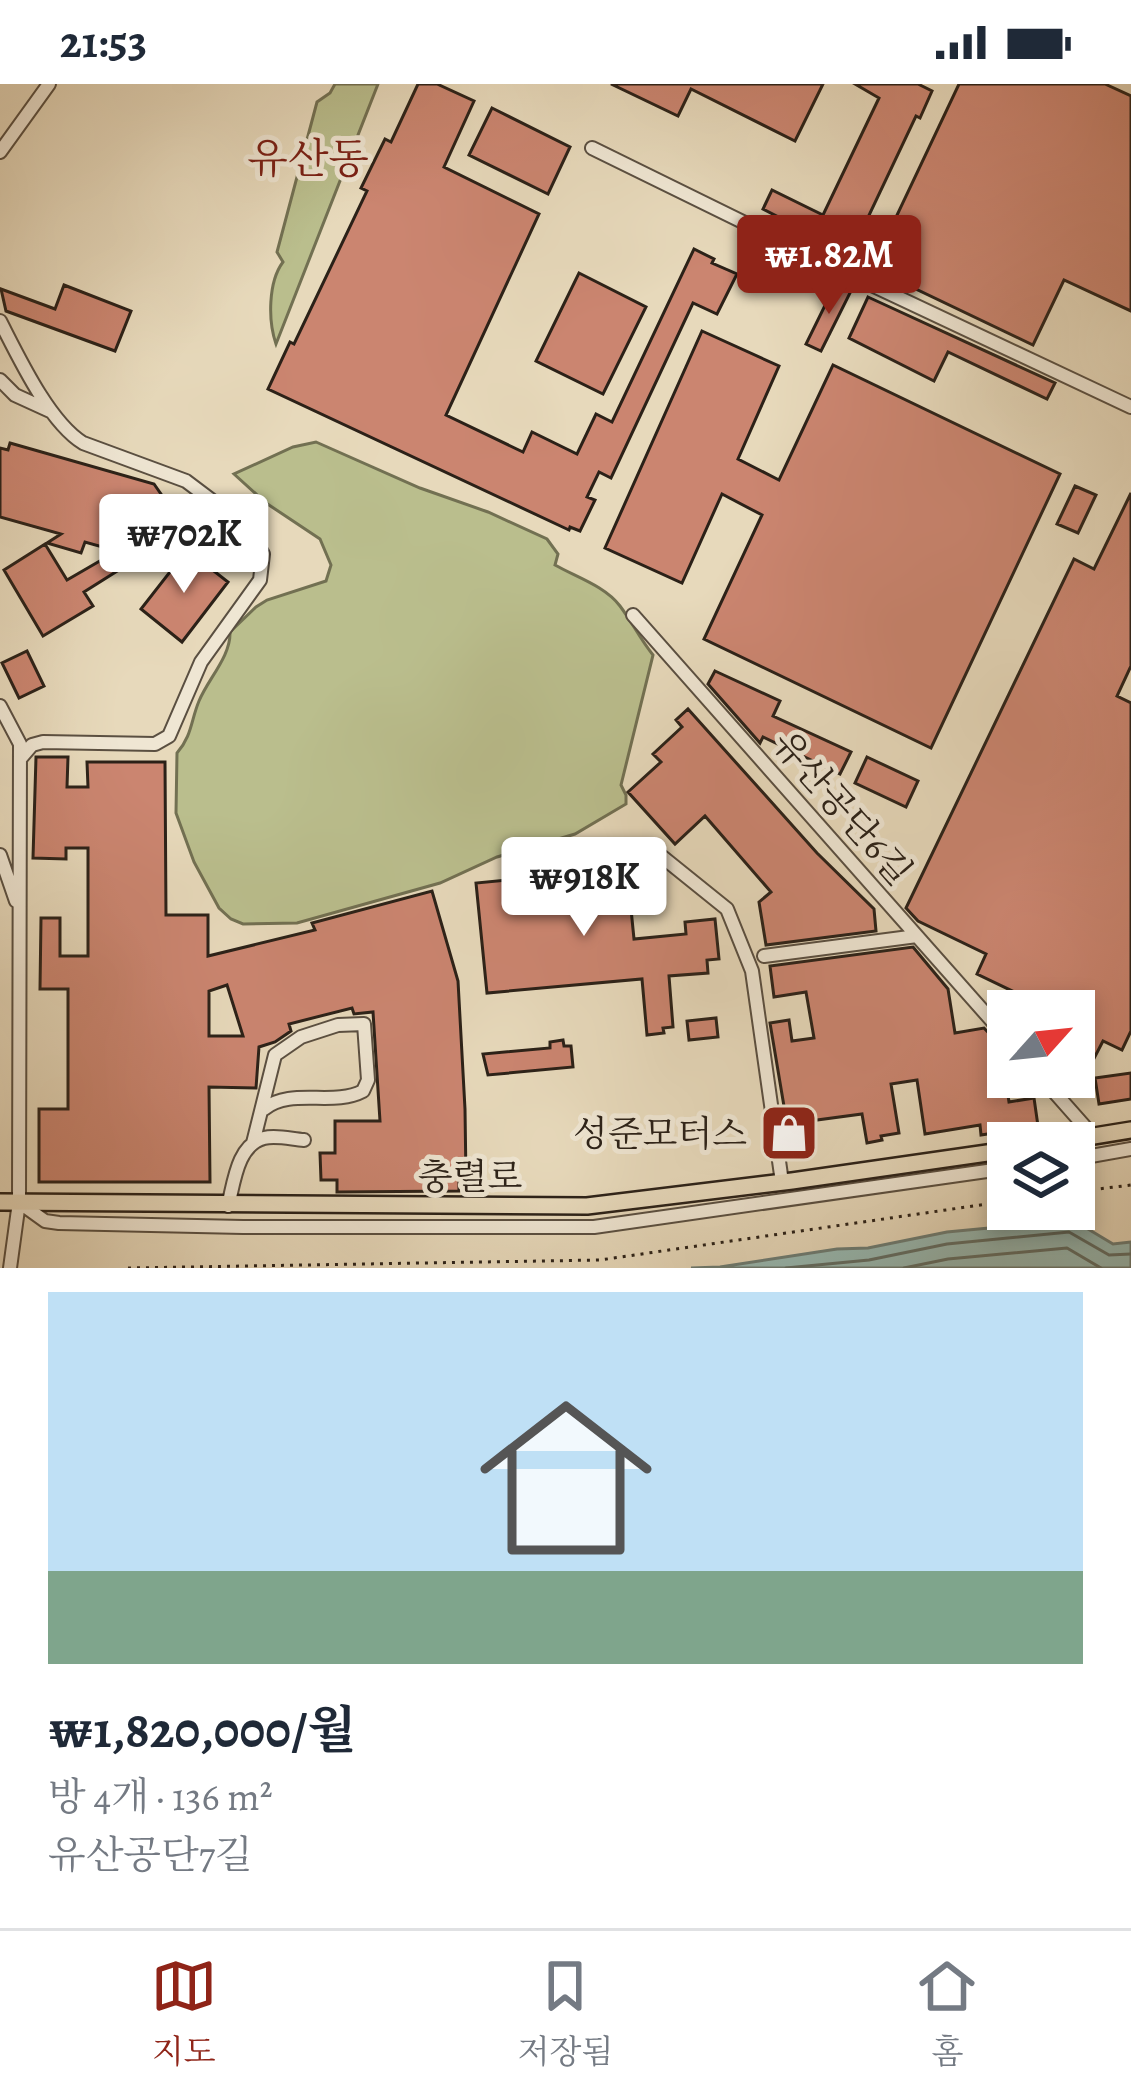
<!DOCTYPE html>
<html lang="ko">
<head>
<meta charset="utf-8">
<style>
  :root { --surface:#fff; --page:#f6f6f7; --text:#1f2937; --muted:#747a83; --line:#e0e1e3; --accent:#8f2418 }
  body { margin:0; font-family:Alegreya,"Noto Serif KR",serif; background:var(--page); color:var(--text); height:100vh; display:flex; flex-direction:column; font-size:45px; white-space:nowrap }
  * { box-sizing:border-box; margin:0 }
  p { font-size:39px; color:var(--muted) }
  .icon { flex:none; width:66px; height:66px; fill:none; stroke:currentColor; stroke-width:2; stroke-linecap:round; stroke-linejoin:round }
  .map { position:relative; height:1184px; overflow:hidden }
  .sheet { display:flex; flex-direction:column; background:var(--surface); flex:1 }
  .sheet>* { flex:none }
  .needle { width:78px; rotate:63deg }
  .tools { position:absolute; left:987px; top:906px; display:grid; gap:24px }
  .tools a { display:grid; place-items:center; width:108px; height:108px; border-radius:0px; background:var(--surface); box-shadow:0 6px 18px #0003; font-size:60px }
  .price { position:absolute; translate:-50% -102px; padding:0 27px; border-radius:12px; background:#fff; color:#222; font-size:39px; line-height:78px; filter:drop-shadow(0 3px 6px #0008) }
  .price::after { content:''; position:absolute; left:50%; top:72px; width:36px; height:27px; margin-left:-18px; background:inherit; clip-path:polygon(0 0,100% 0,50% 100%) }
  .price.on { background:var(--accent); color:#fff }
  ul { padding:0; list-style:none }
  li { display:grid; align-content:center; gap:24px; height:636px; padding:0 48px }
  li+li { border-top:3px solid var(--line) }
  li span { display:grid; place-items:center; height:372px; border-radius:0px; color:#555 }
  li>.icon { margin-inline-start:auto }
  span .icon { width:216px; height:216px; fill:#fffc; stroke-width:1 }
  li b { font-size:51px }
  .status { display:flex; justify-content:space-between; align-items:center; height:84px; padding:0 60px; background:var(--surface); direction:ltr }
  .status svg { height:33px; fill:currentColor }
  .dock { display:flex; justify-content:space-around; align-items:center; height:168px; border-top:3px solid var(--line); background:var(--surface); font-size:33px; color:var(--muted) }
  .dock a { display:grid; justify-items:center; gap:6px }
  .dock .on { color:var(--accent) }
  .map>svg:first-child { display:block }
  .green { fill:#babe8d; stroke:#727052; stroke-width:3 }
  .water { fill:#97bab4; stroke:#6c7d76; stroke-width:3 }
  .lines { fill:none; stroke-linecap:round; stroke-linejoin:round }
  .shore { stroke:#616e66; stroke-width:3 }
  .building { fill:#cb8570; stroke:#2b2118; stroke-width:3; fill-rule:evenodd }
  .minor-casing { stroke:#5a4f41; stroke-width:16 }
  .major-casing { stroke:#2b2118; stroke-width:20 }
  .path { stroke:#2b2118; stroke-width:3; stroke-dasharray:3 6; stroke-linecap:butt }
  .minor { stroke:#efe6d3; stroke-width:12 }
  .major { stroke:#e7d9bb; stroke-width:15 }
  .labels { text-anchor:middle; stroke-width:10; stroke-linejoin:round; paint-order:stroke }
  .street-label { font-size:36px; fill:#2b2118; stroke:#efe6d3 }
  .poi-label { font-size:36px; fill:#2b2118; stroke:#efe6d3; text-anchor:end }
  .quarter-label { font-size:42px; fill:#7a1f14; stroke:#efe6d3 }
</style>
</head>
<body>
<div class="status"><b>21:53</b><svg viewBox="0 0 49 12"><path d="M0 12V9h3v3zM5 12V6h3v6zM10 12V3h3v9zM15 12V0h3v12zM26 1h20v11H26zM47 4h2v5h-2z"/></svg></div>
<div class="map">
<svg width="1131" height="1184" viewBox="0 0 1131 1184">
  <rect width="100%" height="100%" fill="#e7d9bb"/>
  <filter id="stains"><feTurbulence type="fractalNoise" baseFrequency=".00167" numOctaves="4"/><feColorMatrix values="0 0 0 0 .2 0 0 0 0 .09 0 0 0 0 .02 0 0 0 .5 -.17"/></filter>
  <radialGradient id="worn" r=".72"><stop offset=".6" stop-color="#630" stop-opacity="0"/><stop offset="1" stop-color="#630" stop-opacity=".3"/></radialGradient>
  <path class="green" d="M335 0H378L276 260C268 237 268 198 283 178L277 168 317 18 330 9Z
    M316 358 420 404 488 428 547 455 558 470 555 481C576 493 605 502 620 522 632 538 640 555 653 571L621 701 626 711V720L575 750 497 773 440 799 297 839 243 840 231 835 219 824 194 778 176 729 177 669C192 652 191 636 199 617 208 595 231 572 230 548L256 523 267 516 326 497 331 481 320 455 266 419 234 390 293 363Z"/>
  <path class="water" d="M1073 1136 1113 1160 1131 1158V1184H691L720 1183 837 1165 868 1164 947 1148Z"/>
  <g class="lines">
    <path class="shore" d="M786 1184 869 1176 947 1160 1069 1148 1109 1171 1131 1170
      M904 1184 948 1175 1067 1164 1101 1184"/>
  </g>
  <path class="building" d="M418 0H437L474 17 444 83 539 130 446 331 523 368 532 348 577 370 596 330 612 338 694 165 714 175 712 179 737 190 717 230 693 219 611 394 599 388 587 413 595 416 580 447 570 443 569 446 268 305 290 258 294 260 367 107 361 104 385 55 391 58Z
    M611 0H823L795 57 691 5 678 32Z
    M855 0H918L932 7 920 34 916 32 854 163 807 140 804 146 763 125 772 106 823 131 879 14Z
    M959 0H1105L1131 12V227L1064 196 1033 261 872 184Z
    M492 24 570 63 548 110 469 71Z
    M579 189 646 223 603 310 536 277Z
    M836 199 851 207 821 267 806 260Z
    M64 201 131 227 115 267 6 227 1 205 55 225Z
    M868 213 1055 299 1047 315 948 268 934 297 849 254Z
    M702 247 779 282 738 375 779 396 833 281 1060 390 931 664 704 555 762 431 722 410 682 499 605 464Z
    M10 359 154 400 184 443V446L158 461 142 434 124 445 141 472 84 508 93 522 43 552 4 486 45 460 67 496 117 467 85 458 81 469 47 459 61 450 0 433V364L8 366Z
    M1075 402 1096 411 1078 449 1057 440Z
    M1131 409V582L1117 612 1131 619V947L1122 966 1103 957 1074 1013V1002L1060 999 1055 993H1074V927H1041L1031 922 1033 917 977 890 986 870 918 837 906 824 1074 475 1094 485Z
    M187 466 228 498 182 558 141 525Z
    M27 567 44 602 19 614 2 579Z
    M715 587 780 617 773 632 851 668 840 690 763 653 760 659 708 600Z
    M688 625 817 769 874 825 876 847 766 861 759 818 771 808 705 732 675 760 628 708 661 678 653 670 682 643 676 636Z
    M36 673H68L67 703H88L87 678H165L166 831H208V872L315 846 312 839 432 807 458 897 465 1025 466 1095H459V1107L337 1108V1096H321L320 1069H335V1037H380L373 928 354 930 352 924 289 940 291 947 275 958 259 963 256 1004 209 1003 210 1098H39V1025H68V905H40L41 834H60V872H88V764H66V775L33 774ZM227 901 243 952H209V907Z
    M867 673 918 697 906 723 855 699Z
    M627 785 634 855 686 850 685 838 715 835 719 875 707 876 708 889 669 892 673 943 663 944 664 949 647 951 642 895 487 909 476 799Z
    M913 863 948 905 955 949 984 944 1002 963 993 972 998 1006 1007 1005 1009 1018 1034 1014 1038 1042 981 1051 980 1041 925 1050 917 996 891 1000 899 1049 881 1052 882 1056 867 1059 862 1030 787 1040 770 939 789 936 792 957 814 954 806 908 774 913 770 882Z
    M716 934 718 953 689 956 687 937Z
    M563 956 564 962H571L573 983 488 991 483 970 550 964V958Z
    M1131 989V1015L1099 1020 1095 994Z"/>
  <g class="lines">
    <g class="minor-casing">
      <path id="minor" d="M592 64 857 194 1131 323
        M0 68 49 0
        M0 237C19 274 49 338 83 359L186 397 247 443 263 470 260 496 201 578 169 652 155 660 43 658 32 661 20 675
        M0 296 15 311 50 327
        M633 531 1008 955
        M0 622 20 660 19 1118 10 1184
        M655 767 727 825 752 887 782 1098
        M0 771 16 817
        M764 872 917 852
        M1041 993 1094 1053
        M253 1059 275 971 301 953 338 941 364 940 368 996 363 1007C333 1023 291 1003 264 1025
        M1074 1075 1131 1065
        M20 1119 45 1137 59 1139 243 1143H594L1008 1084
        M228 1122C234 1099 237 1061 264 1054 276 1051 291 1055 304 1056"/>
    </g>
    <g class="major-casing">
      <path id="major" d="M1051 1059 1131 1046
        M0 1118 587 1122 792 1097 1008 1066"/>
    </g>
    <path class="path" d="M1074 1108 1131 1101
      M128 1184 600 1176 1008 1117"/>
    <use href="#minor" class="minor"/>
    <use href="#major" class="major"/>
  </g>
  <defs>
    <g id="shop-square" transform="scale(3)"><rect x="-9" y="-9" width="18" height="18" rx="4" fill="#8f2418" stroke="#efe6d3"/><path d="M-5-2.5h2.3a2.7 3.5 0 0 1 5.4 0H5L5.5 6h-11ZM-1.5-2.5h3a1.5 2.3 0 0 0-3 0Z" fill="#fff"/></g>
  </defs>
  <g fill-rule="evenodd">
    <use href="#shop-square" x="789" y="1049"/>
  </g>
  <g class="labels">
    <g class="street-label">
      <text transform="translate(843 723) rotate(49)" y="13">유산공단6길</text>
      <text x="470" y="1105">충렬로</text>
    </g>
    <g class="poi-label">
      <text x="747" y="1062">성준모터스</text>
    </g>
    <g class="quarter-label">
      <text x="308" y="89">유산동</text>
    </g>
  </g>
  <rect width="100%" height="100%" filter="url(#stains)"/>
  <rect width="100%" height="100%" fill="url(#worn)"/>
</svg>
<div class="tools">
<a><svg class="needle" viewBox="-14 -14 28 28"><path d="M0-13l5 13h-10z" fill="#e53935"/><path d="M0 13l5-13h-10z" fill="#747a83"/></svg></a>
<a><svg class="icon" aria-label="layers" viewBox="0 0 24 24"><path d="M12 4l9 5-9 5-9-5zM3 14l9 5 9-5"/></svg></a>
</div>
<b class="price on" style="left:829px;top:233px">₩1.82M</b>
<b class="price" style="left:184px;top:512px">₩702K</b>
<b class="price" style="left:584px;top:855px">₩918K</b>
</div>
<section class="sheet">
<ul>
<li><span style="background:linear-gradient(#bfe0f5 75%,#7fa58c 0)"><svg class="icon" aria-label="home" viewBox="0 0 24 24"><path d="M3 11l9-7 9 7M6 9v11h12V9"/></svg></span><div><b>₩1,820,000/월</b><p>방 4개 · 136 m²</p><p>유산공단7길</p></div></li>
</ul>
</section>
<nav class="dock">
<a class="on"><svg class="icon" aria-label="map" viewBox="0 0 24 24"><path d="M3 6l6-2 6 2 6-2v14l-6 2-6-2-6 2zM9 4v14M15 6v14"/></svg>지도</a>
<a><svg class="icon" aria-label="saved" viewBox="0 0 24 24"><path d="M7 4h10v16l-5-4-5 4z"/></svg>저장됨</a>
<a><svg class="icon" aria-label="home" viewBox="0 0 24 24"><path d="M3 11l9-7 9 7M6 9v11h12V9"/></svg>홈</a>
</nav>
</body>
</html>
